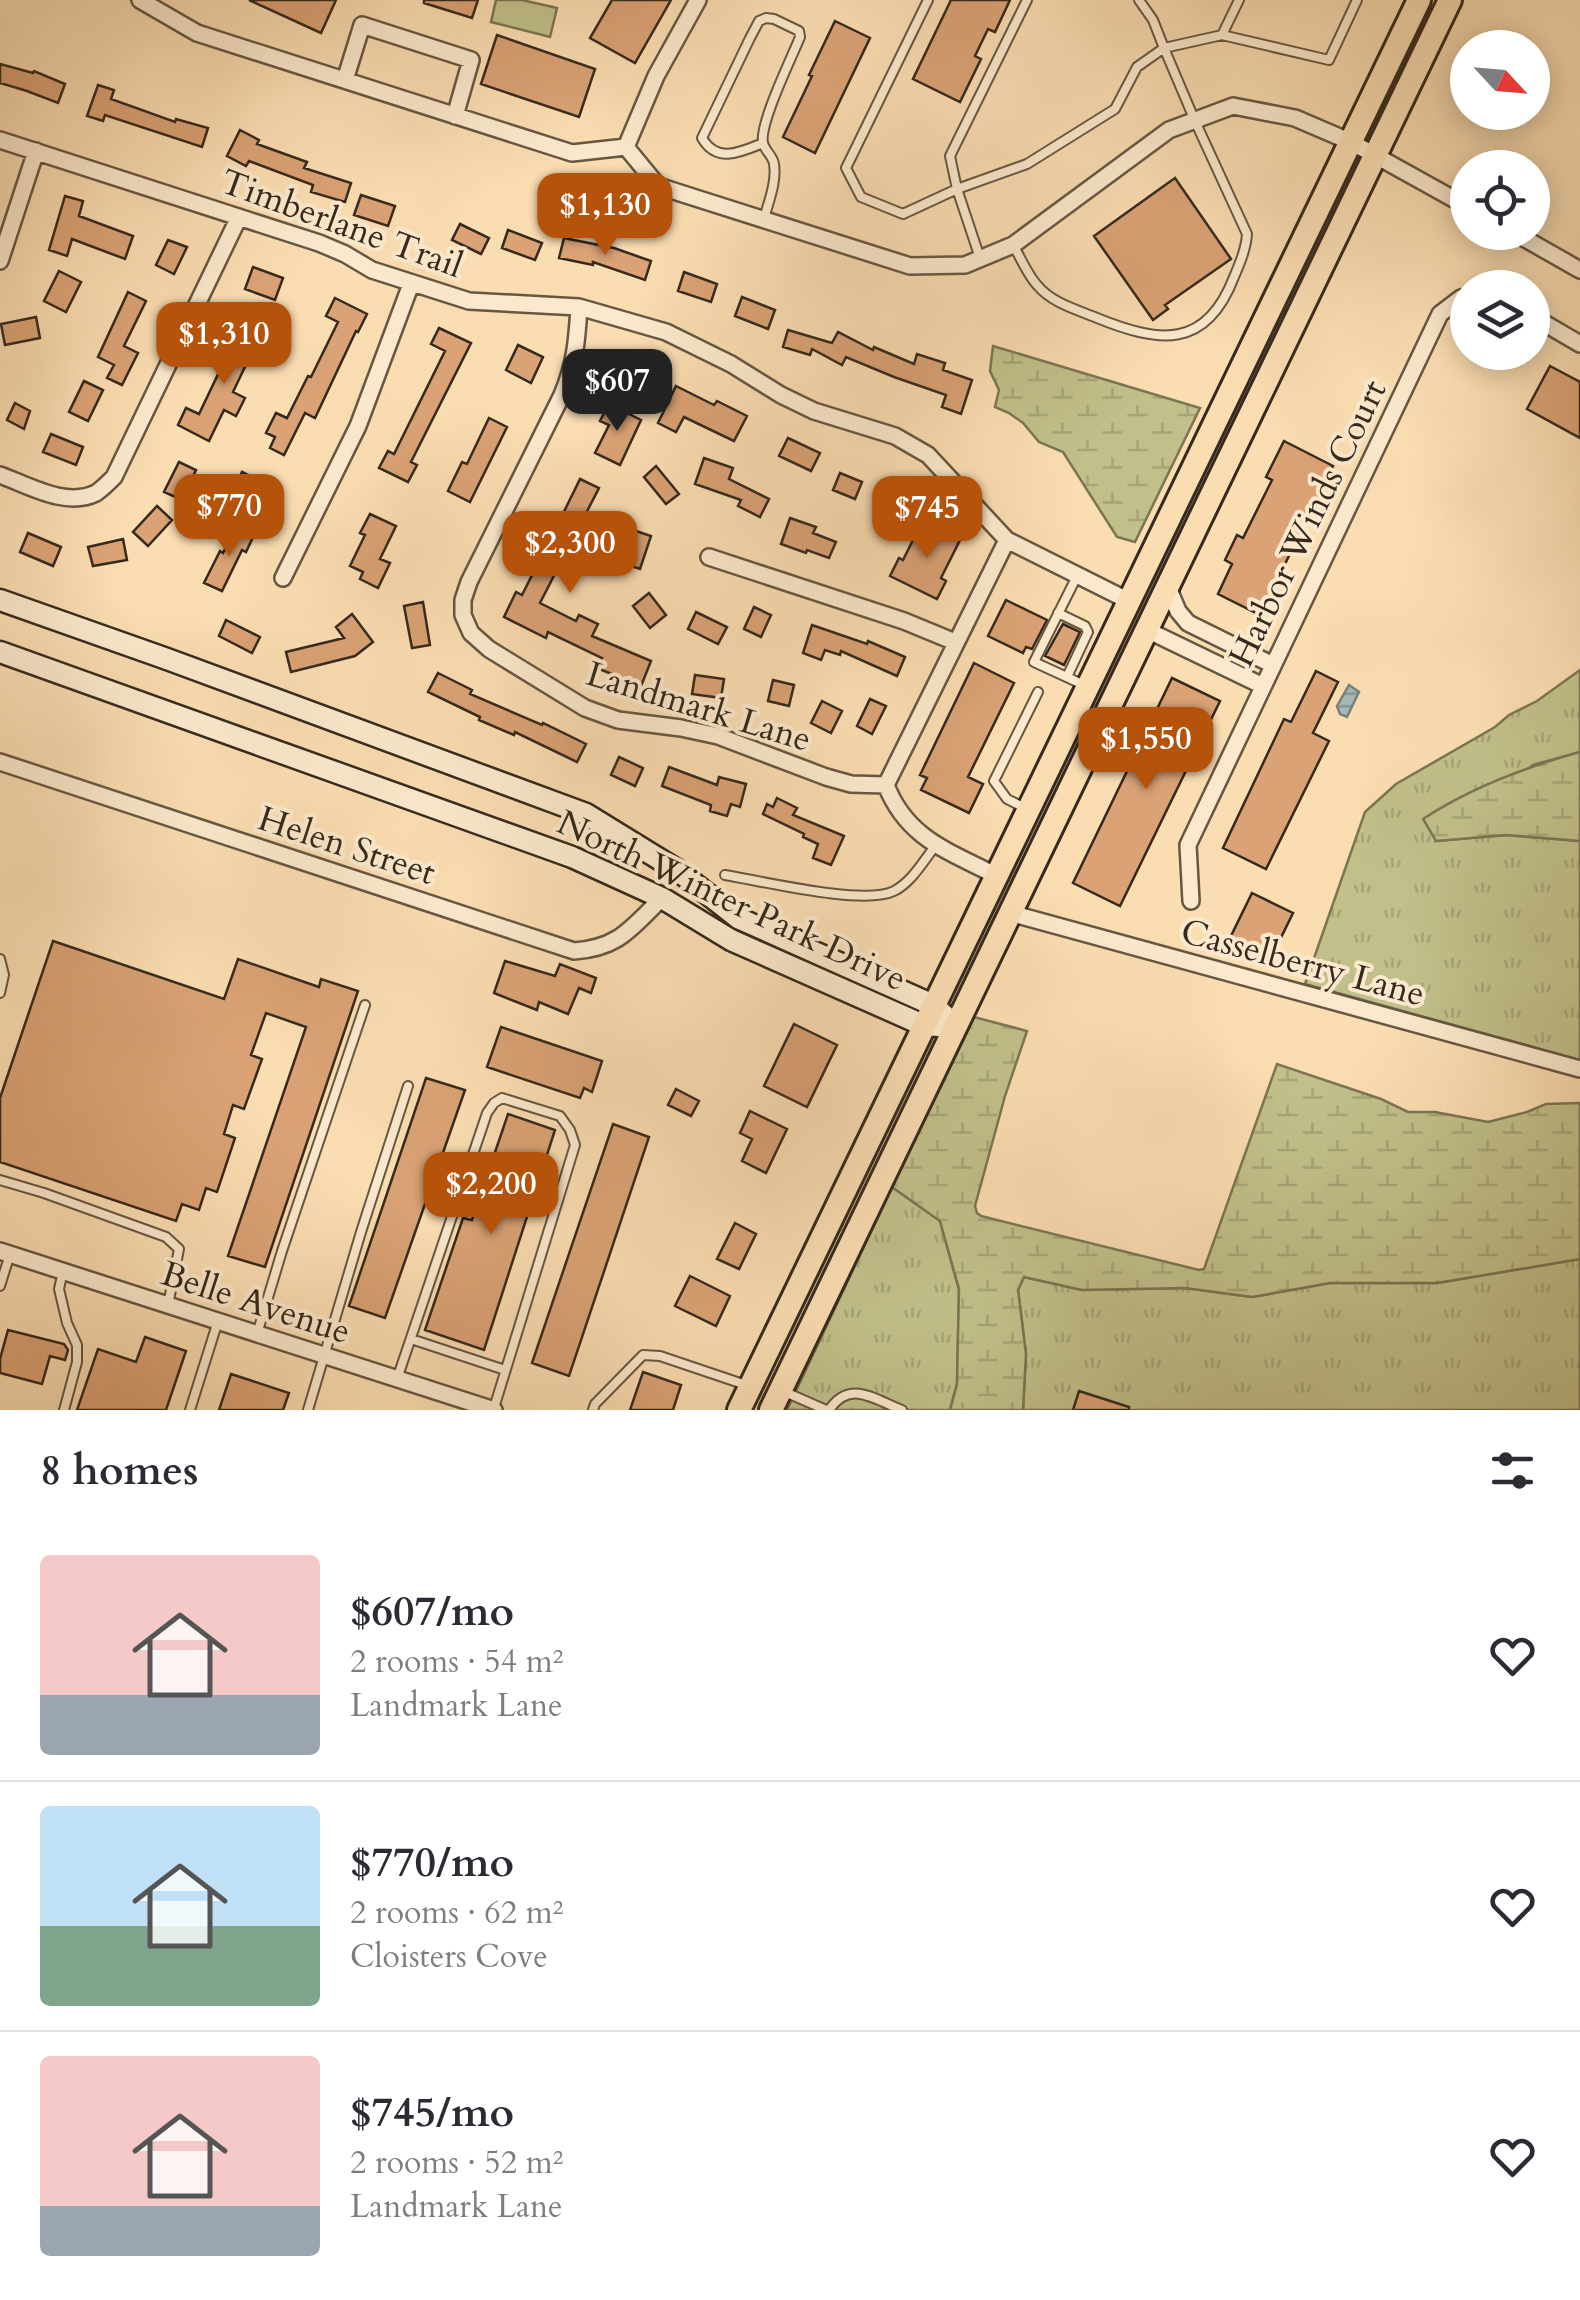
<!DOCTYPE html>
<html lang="en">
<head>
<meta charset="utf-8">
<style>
  :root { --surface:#fff; --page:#f2f2f3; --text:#2b2b33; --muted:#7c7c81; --line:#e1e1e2; --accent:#b45309 }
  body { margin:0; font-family:Cardo,serif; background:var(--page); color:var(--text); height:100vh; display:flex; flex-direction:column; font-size:38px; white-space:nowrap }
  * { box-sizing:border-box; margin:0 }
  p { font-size:32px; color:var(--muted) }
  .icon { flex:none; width:55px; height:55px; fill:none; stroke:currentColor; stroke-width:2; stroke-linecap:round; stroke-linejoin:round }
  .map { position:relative; height:1410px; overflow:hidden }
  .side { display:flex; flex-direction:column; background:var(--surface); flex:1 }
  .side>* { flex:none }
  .needle { width:65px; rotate:116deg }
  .fabs { position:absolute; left:1450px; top:30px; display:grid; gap:20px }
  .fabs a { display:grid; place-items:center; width:100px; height:100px; border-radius:50%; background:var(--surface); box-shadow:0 5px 25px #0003; font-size:50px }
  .price { position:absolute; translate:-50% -85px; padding:0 22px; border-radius:20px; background:var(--accent); color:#fff; font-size:32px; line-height:65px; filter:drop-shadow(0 2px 5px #0008) }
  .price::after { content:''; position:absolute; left:50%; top:60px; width:30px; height:22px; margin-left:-15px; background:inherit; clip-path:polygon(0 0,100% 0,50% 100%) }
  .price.selected { background:#222; color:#fff }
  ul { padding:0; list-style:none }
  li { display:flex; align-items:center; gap:30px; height:250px; padding:0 40px }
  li+li { border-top:2px solid var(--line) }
  li span { display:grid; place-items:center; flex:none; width:280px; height:200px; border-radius:10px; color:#555 }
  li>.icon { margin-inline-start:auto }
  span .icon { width:120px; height:120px; fill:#fffc; stroke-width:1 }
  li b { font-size:42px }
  h2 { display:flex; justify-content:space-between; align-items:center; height:120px; padding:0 40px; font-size:42px }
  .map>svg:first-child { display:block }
  .grass { fill:url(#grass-tufts); stroke:#7b7554; stroke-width:2.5 }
  .wetland { fill:url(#wetland-marsh); stroke:#7b7554; stroke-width:2.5 }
  .garden { fill:#c1c08a; stroke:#7b7554; stroke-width:2.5 }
  .water { fill:url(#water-rules); stroke:#78807a; stroke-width:2.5 }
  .building { fill:#daa275; stroke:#352a1d; stroke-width:2.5 }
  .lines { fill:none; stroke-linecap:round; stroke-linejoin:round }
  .lane-casing { stroke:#665742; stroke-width:12 }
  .street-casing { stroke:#665742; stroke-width:20 }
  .secondary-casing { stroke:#352a1d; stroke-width:25 }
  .primary-casing { stroke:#352a1d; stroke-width:28 }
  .lane { stroke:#fce9cd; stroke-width:8 }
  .street { stroke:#fce9cd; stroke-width:15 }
  .secondary { stroke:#fce9cd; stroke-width:20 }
  .primary { stroke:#fbddb2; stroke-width:22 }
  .labels { text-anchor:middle; stroke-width:8; stroke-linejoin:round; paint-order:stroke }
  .street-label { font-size:35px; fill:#352a1d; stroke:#fce9cd }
</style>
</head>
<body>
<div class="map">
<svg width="1580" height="1410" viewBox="0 0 1580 1410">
  <defs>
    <pattern id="grass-tufts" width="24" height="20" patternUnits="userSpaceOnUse" patternTransform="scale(2.5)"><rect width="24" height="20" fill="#c1c08a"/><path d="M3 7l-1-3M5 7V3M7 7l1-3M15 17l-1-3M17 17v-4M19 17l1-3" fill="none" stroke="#a6a577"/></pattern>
    <pattern id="wetland-marsh" width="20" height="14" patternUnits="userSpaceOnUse" patternTransform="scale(2.5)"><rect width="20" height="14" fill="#c1c08a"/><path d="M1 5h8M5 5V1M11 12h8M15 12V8" fill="none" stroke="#a6a577"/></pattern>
    <pattern id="water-rules" width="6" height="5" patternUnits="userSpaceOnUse" patternTransform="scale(2.5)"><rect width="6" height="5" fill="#a4b9b8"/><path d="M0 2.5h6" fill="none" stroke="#869795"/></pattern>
  </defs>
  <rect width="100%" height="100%" fill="#fbddb2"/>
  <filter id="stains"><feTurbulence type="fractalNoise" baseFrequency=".002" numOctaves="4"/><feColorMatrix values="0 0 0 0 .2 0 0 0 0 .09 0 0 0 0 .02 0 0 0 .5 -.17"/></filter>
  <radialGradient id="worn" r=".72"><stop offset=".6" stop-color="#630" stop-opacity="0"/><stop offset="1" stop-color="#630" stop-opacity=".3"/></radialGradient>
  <path class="grass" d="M1580 670V752L1533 765 1437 841 1506 835 1580 841V1060L1305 984 1365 812 1396 784 1495 727 1509 715 1537 701Z
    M892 1187 940 1221 959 1290 957 1384 950 1410H787Z
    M1580 1259V1410H1023L1026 1354 1018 1290 1024 1277 1082 1290 1185 1288 1252 1297 1330 1283H1437Z"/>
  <path class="wetland" d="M993 346 1200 408 1135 542 1117 537 1063 452 1039 442 1023 423 1009 413 995 407 999 390 990 371Z
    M1580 752V841L1506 835 1436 841 1423 819C1470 788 1526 767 1580 752Z
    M974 1017 1027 1031 1005 1096 975 1206 977 1213 981 1216 1199 1270 1204 1269 1277 1064 1381 1099 1408 1112H1435L1488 1122 1527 1112 1546 1104 1580 1103V1259L1437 1283H1330L1252 1297 1185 1288 1082 1290 1024 1277 1018 1290 1026 1354 1023 1410H950L957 1384 959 1289 940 1221 892 1187Z"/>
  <path class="garden" d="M496 0H522L557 8 550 37 491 22Z"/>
  <path class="water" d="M1349 685 1359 692 1347 717 1340 714 1337 706Z"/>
  <path class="building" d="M249 0H336L321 33Z
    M424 0H478L472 18 424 3Z
    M612 0H671L635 63 590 38Z
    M951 0H1010L995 32 988 29 975 56 981 59 960 102 913 79Z
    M835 21 870 38 815 153 783 137 812 76 809 75Z
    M497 35 595 69 579 117 481 84Z
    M0 64 33 73 34 71 65 84 58 103 27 91 0 83Z
    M98 85 114 90 111 99 175 122 176 119 208 128 202 147 105 115 103 121 87 116Z
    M240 130 259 140 257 144 307 162 304 168 351 183 345 202 311 192 313 185 249 161 246 166 227 156Z
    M1175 178 1231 259 1165 305 1168 309 1153 320 1094 236Z
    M361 195 395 206 388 226 354 215Z
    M65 196 83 201 79 216 133 236 125 259 72 239 67 256 49 250Z
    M460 224 489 238 481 254 452 240Z
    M508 230 542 243 535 260 502 248Z
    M564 238 614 248 651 261 645 280 593 262V265L559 258Z
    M168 240 187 247 174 274 156 265Z
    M253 267 283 278 275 300 245 289Z
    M59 271 81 282 66 312 44 301Z
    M684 272 717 284 711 302 678 291Z
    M128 292 146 301 124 346 138 353 122 385 107 378 114 365 98 357Z
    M742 297 775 310 768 329 735 316Z
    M335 298 367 314 358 332 356 331 315 418 305 413 284 455 270 448 275 437 266 433 276 413 287 418 308 376 311 377 338 322 326 316Z
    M36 317 40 338 5 345 1 324Z
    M243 322 262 331 233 392 245 398 236 416 224 410 209 441 178 425 186 408 199 414Z
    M439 328 471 343 411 462 417 465 408 482 379 468 388 451 394 454 445 351 431 344Z
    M788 330 832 343 838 332 873 350 874 347 914 364 917 354 945 363 943 370 972 380 961 414 942 407 946 395 894 377 846 357 842 365 812 349 810 355 783 347Z
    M518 345 543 357 531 383 506 370Z
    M618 354 649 368 640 386 610 371Z
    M1550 366 1580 382V438L1527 409Z
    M84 381 103 390 88 421 69 412Z
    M676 386 714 405 717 401 747 416 734 441 684 417 676 432 658 423Z
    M15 403 30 411 24 429 7 420Z
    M609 404 641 420 620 465 595 453 609 425 600 421Z
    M489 418 507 427 470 502 448 491 462 462 467 464Z
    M51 434 83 447 76 465 43 452Z
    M788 438 820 453 811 471 779 456Z
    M1284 441 1333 466 1260 615 1218 594 1232 564 1225 560 1237 535 1243 538 1272 480 1266 477Z
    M704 458 733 468 729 479 769 499 760 517 738 506 741 500 695 484Z
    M179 462 196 470 182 500 164 492Z
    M656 466 679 494 666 504 644 477Z
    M242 472 273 487 264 506 233 490Z
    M840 473 862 482 855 499 833 490Z
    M580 479 599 488 540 603 576 621 579 615 598 624 592 636 651 661 641 686 597 668 602 658 548 632 546 638 504 617 516 592 522 595 547 545 535 539 543 522 556 528Z
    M895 484 914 498 902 514 883 500Z
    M157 506 172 520 148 546 133 532Z
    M370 514 396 526 380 559 390 563 378 588 360 579 363 572 350 566 365 535 360 533Z
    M790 518 816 527 813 533 836 542 829 558 807 550 806 553 781 544Z
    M922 522 960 540 941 578 946 581 937 599 890 576 899 558 903 560Z
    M236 526 254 535 246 552 242 550 222 591 204 583 220 551 223 553Z
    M633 530 651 536 640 569 622 563Z
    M28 533 61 547 53 566 20 552Z
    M123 539 127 560 93 566 88 547Z
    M649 593 666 615 650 628 633 606Z
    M1006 600 1047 620 1032 649 1026 647 1023 653 988 636Z
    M423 602 430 645 412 648 404 606Z
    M754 607 771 615 761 637 744 629Z
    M696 612 727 627 718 644 688 629Z
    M352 614 373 642 355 656 291 672 286 652 344 638 336 627Z
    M226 620 260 637 252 653 219 636Z
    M1063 624 1080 632 1064 665 1045 656Z
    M812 625 867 644 868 641 905 657 897 676 841 651 840 655 825 650 821 660 803 653Z
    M974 663 1014 683 968 777 983 784 969 813 921 790 927 778 920 775Z
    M1316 671 1338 682 1313 733 1329 741 1266 869 1223 848 1284 719 1291 722Z
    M438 673 472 690 470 694 542 725 543 723 586 744 577 762 515 732 514 735 479 720 480 717 428 692Z
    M695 675 724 679 721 698 692 694Z
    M1172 678 1220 701 1120 906 1073 883Z
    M773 680 794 685 789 706 768 701Z
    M870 699 886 706 872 734 857 726Z
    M822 701 842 711 831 733 811 723Z
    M619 757 643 768 635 786 611 775Z
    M669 767 717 785 719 777 746 784 740 807 731 804 727 816 710 811 711 805 662 786Z
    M777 798 797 808 793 815 844 836 831 865 813 858 818 844 803 837 804 834 763 814 767 804 773 807Z
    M1252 893 1293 913 1271 958 1230 938Z
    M53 941 224 999 238 959 319 987 321 979 358 991 265 1267 228 1256 306 1027 266 1013 251 1055 262 1059 244 1109 233 1105 224 1134 235 1138 217 1192 206 1188 199 1210 182 1204 176 1221 0 1162V1098Z
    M505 961 555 976 560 964 596 978 591 993 579 988 568 1014 539 1002 537 1010 494 993Z
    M794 1024 837 1045 807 1107 764 1086Z
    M501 1027 602 1061 592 1092 584 1088 580 1098 487 1067Z
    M426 1078 465 1090 385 1318 349 1306Z
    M676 1089 699 1101 691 1116 668 1105Z
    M750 1111 787 1129 766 1173 742 1161 752 1139 740 1133Z
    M508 1114 555 1130 484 1350 425 1330 463 1218 472 1220Z
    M613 1124 649 1137 569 1376 532 1363Z
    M735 1223 756 1234 739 1269 717 1259Z
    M690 1276 730 1296 716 1326 675 1306Z
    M8 1330 64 1344 68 1350 65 1360 50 1356 42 1384 0 1373V1359Z
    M145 1337 186 1351 166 1410H77L98 1349 136 1362Z
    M643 1372 681 1385 673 1410H630Z
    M231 1374 289 1393 283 1410H219Z
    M1079 1391 1129 1407V1410H1073Z"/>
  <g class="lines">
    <g class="lane-casing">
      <path id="lane" d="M928 0 846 168 861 197 903 214 957 189 950 156 1027 0
        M1222 35 1329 60 1357 0
        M763 143C741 152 717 164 702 138L750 38 759 21 766 18 774 19 799 31 800 37C792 57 759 124 763 143 765 151 773 156 774 164 777 182 768 203 764 219
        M1013 245C1021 258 1027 274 1037 285 1052 303 1075 309 1097 318 1159 343 1206 350 1234 277 1240 263 1246 249 1247 234L1195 121 1164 48 1222 35 1239 0
        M980 258 957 189 1027 164 1115 109 1137 67 1164 48 1153 20 1139 0
        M1077 576 1034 662 1084 685
        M1058 613 1085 626 1088 632 1067 677
        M1025 808 1007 799 994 781 1038 692
        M725 875C762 881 864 906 894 891 912 882 924 860 936 845
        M0 959 4 975 0 993
        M0 1180 44 1193 166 1237 179 1249 168 1305
        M63 1271 59 1289 67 1323 77 1345V1362L64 1410
        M0 1286 10 1254
        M257 1334 282 1251 365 1005
        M411 1339 505 1370
        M397 1379 487 1113 494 1103 502 1098 560 1116 570 1130 575 1145 494 1408
        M785 1392 826 1410
        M190 1410 218 1321
        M308 1410 361 1232 408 1086
        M593 1410 595 1404 643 1355 660 1356 746 1385
        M829 1410C850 1379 873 1399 902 1410"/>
    </g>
    <g class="street-casing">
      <path id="street" d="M140 0 197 33 572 153 626 147
        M345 80 362 25 471 60 455 116
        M0 140 319 243 345 254 372 270 469 301 579 307 666 332 731 364 781 395 814 411 895 436 928 455 1007 540 1129 601
        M626 147 658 186 910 266 965 265 1013 245 1169 130 1233 106 1295 118 1351 142 1468 207
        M626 147 656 76 698 0
        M1513 232 1580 270
        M0 261 36 151
        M579 307C577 341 575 364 562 395L469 582 463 600V615L471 633 489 649 585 708 618 720 681 728 718 736 826 777 851 784 886 785
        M1532 316 1580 344
        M0 475C28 485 66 508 96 493 102 489 109 482 114 477L239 217
        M709 557 904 621 955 642
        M283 578 358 426 411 284
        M1168 587 1178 611 1188 623 1273 665
        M1147 630 1263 686
        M0 762 574 951C619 948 631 928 662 898
        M886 785 1007 540
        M886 785C907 839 949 851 997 876
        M1191 901 1188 845 1440 314 1461 298 1468 297
        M1010 913 1580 1069
        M0 1251 494 1410"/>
    </g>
    <g class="secondary-casing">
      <path id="secondary" d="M0 600 167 659 586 814 677 870 738 918 933 1005 956 1026
        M0 652 572 857 662 898 731 940 923 1025 939 1026"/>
    </g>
    <g class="primary-casing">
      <path id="primary" d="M739 1410 1419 0
        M771 1410 1450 0"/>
    </g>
    <use href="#lane" class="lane"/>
    <use href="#street" class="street"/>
    <use href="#secondary" class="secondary"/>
    <use href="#primary" class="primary"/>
  </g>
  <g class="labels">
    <g class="street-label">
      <text transform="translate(342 223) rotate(20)" y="12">Timberlane Trail</text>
      <text transform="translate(1307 523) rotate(-64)" y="12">Harbor Winds Court</text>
      <text transform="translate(699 706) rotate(17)" y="12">Landmark Lane</text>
      <text transform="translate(347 845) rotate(18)" y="12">Helen Street</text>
      <text transform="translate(732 900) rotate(25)" y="12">North Winter Park Drive</text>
      <text transform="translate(1303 962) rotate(15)" y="12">Casselberry Lane</text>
      <text transform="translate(256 1302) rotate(18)" y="12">Belle Avenue</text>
    </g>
  </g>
  <rect width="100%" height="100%" filter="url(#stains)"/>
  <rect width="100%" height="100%" fill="url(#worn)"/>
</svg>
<div class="fabs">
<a><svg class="needle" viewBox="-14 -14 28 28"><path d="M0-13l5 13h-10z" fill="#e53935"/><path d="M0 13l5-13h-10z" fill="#7c7c81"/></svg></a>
<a><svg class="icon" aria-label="locate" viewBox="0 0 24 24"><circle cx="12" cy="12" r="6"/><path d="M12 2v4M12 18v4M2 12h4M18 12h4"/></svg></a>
<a><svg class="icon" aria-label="layers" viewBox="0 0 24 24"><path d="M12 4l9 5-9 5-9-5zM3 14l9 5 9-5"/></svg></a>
</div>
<b class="price" style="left:605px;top:258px">$1,130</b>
<b class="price" style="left:224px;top:387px">$1,310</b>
<b class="price selected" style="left:617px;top:434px">$607</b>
<b class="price" style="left:229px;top:559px">$770</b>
<b class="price" style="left:927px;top:561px">$745</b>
<b class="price" style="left:570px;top:596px">$2,300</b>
<b class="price" style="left:1146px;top:792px">$1,550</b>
<b class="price" style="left:491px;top:1237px">$2,200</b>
</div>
<section class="side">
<h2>8 homes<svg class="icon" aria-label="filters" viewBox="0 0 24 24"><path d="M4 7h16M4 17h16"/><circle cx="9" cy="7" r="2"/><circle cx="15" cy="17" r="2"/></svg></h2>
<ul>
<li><span style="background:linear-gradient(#f6c9c9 70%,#9aa5b1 0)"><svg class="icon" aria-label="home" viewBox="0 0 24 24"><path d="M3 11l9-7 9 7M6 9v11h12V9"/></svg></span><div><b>$607/mo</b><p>2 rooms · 54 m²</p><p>Landmark Lane</p></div><svg class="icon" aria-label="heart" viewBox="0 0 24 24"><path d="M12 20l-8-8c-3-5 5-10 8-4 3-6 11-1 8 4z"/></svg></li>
<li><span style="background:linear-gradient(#bfe0f5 60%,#7fa58c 0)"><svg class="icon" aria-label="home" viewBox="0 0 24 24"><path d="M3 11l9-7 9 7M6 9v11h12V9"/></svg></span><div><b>$770/mo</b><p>2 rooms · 62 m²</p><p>Cloisters Cove</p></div><svg class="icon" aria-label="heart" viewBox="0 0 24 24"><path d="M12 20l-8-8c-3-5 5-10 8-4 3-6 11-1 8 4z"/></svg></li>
<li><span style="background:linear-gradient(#f6c9c9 75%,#9aa5b1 0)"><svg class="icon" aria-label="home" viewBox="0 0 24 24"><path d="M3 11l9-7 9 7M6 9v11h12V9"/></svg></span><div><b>$745/mo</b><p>2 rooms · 52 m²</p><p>Landmark Lane</p></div><svg class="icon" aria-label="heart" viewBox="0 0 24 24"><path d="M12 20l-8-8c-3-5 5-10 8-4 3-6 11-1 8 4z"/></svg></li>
</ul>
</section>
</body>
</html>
